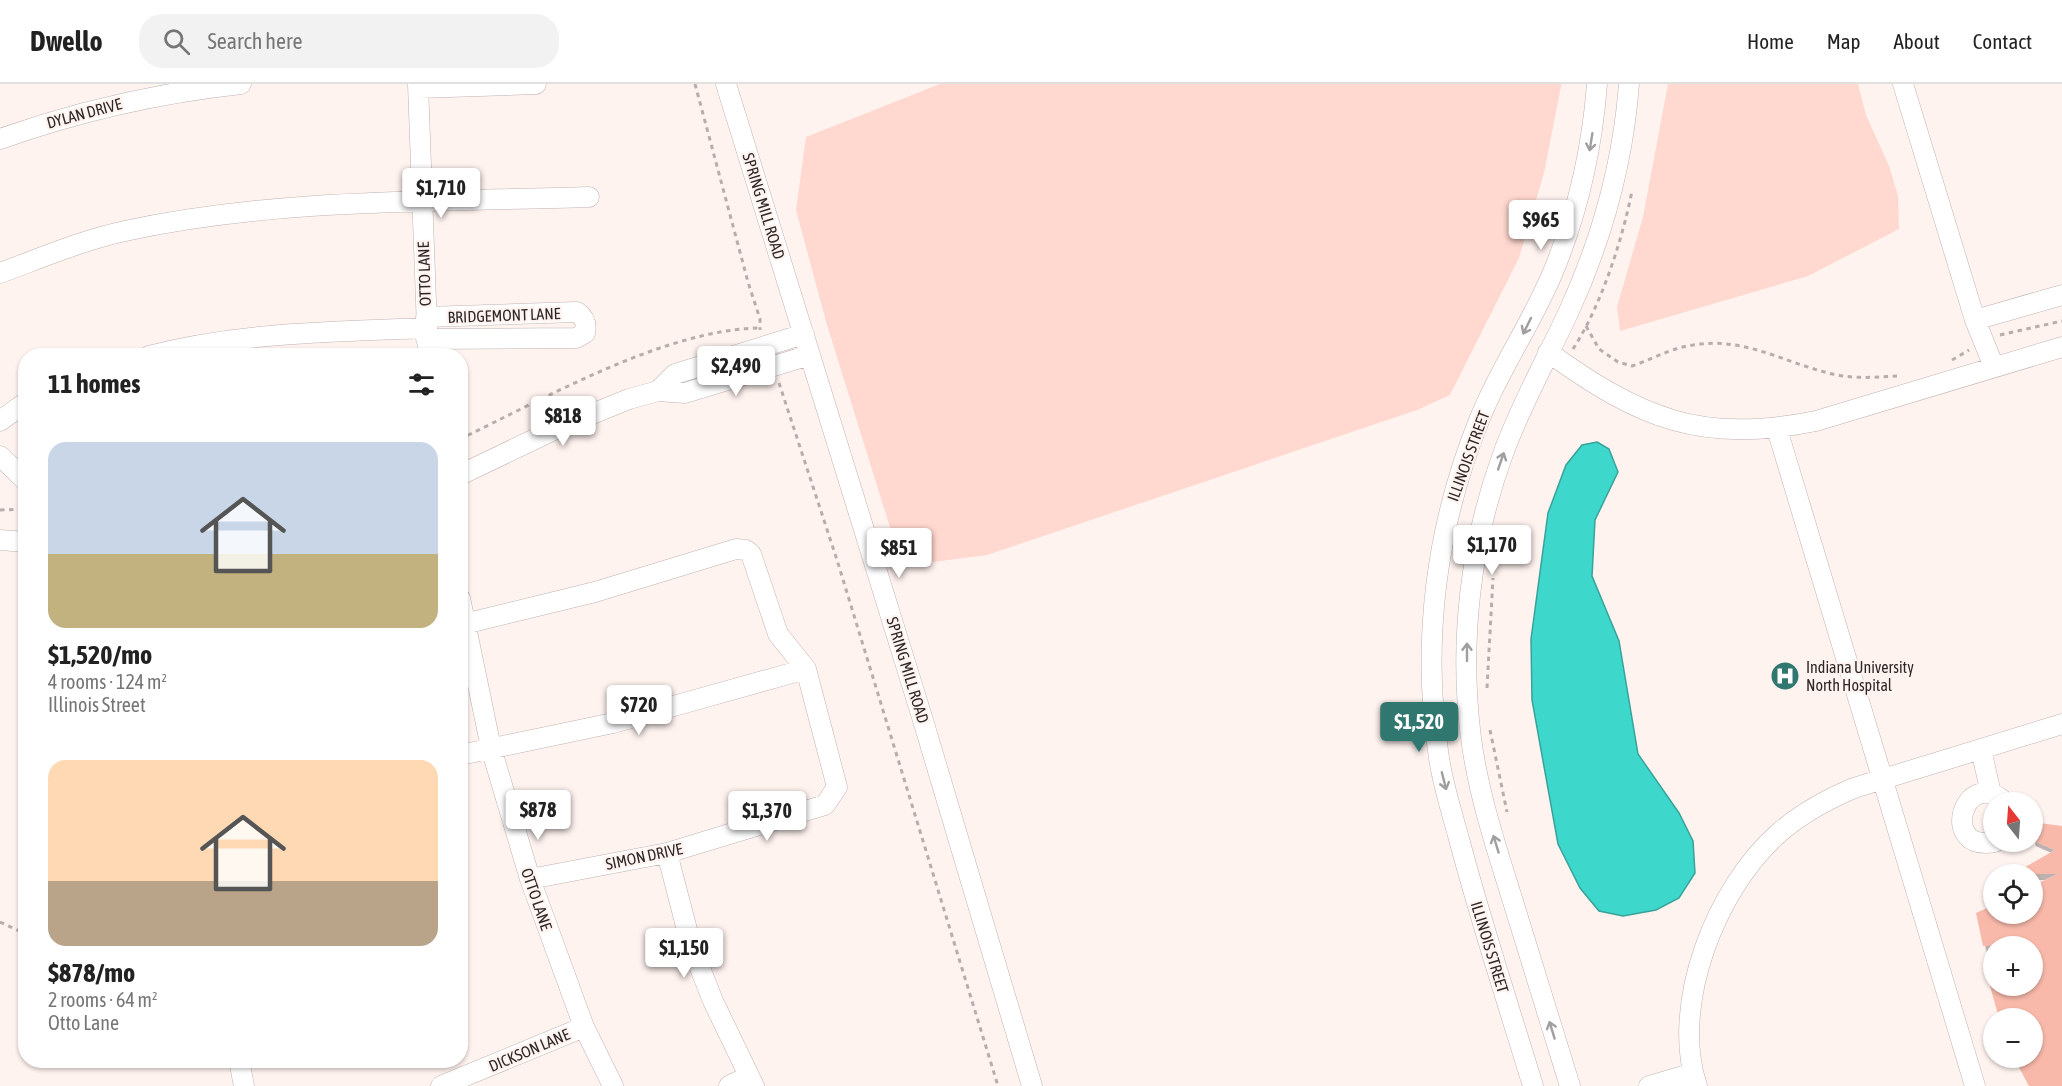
<!DOCTYPE html>
<html lang="en">
<head>
<meta charset="utf-8">
<style>
  :root { --surface:#fff; --page:#f2f2f2; --text:#222; --muted:#767676; --line:#e0e0e0; --accent:#307770 }
  body { margin:0; font-family:"Asap Condensed",sans-serif; background:var(--page); color:var(--text); height:100vh; display:flex; flex-direction:column; font-size:22px; white-space:nowrap }
  * { box-sizing:border-box; margin:0 }
  p { font-size:20px; color:var(--muted) }
  .icon { flex:none; width:33px; height:33px; fill:none; stroke:currentColor; stroke-width:2; stroke-linecap:round; stroke-linejoin:round }
  .map { position:relative; flex:1; overflow:hidden }
  .drawer { position:absolute; left:18px; top:264px; width:450px; height:720px; display:flex; flex-direction:column; background:var(--surface); border-radius:24px; box-shadow:0 2px 4px #0004 }
  .drawer>* { flex:none }
  .needle { width:39px; rotate:343deg }
  .fabs { position:absolute; left:1983px; top:708px; display:grid; gap:12px }
  .fabs a { display:grid; place-items:center; width:60px; height:60px; border-radius:50%; background:var(--surface); box-shadow:0 2px 4px #0004; font-size:30px }
  .price { position:absolute; translate:-50% -51px; padding:0 14px; border-radius:6px; background:#fff; color:#222; font-size:20px; line-height:39px; filter:drop-shadow(0 2px 3px #0008) }
  .price::after { content:''; position:absolute; left:50%; top:36px; width:18px; height:14px; margin-left:-9px; background:inherit; clip-path:polygon(0 0,100% 0,50% 100%) }
  .price.selected { background:var(--accent); color:#fff }
  ul { padding:0; list-style:none }
  li { display:grid; align-content:center; gap:12px; height:318px; padding:0 30px }
  li span { display:grid; place-items:center; height:186px; border-radius:18px; color:#555 }
  li>.icon { margin-inline-start:auto }
  span .icon { width:108px; height:108px; fill:#fffc; stroke-width:1 }
  li b { font-size:26px }
  h2 { display:flex; justify-content:space-between; align-items:center; height:72px; padding:0 30px; font-size:26px }
  header { display:flex; align-items:center; gap:36px; box-sizing:border-box; height:84px; padding:0 30px; background:var(--surface); border-bottom:2px solid var(--line) }
  header strong { font-size:28px }
  nav { display:flex; gap:33px; margin-inline-start:auto; font-size:21px }
  .search { width:420px; height:54px; background:var(--page); display:flex; align-items:center; gap:15px; box-sizing:border-box; padding:0 21px; border-radius:24px; color:var(--muted); font-size:22px }
  .map>svg:first-child { display:block }
  .green { fill:#ffd8cf }
  .water { fill:#3dd8cb; stroke:#38a39a; stroke-width:1.5 }
  .building { fill:#f8b9aa; filter:url(#shadow) }
  .lines { fill:none; stroke-linecap:round; stroke-linejoin:round }
  .minor-casing { stroke:#bfb3b1; stroke-width:21 }
  .path { stroke:#b7aeab; stroke-width:3; stroke-dasharray:4.5 4.5; stroke-linecap:butt }
  .minor { stroke:#fff; stroke-width:20 }
  .oneway { stroke:#a09e9e }
  .labels { text-anchor:middle; stroke-width:4.5; stroke-linejoin:round; paint-order:stroke }
  .street-label { font-size:16px; fill:#2c2827; stroke:#fff3f0 }
  .poi-label { font-size:16px; fill:#2c2827; stroke:#fff3f0; text-anchor:start }
</style>
</head>
<body>
<header>
<strong>Dwello</strong>
<div class="search"><svg class="icon" aria-label="search" viewBox="0 0 24 24"><circle cx="10" cy="10" r="6"/><path d="M15 15l6 6"/></svg>Search here</div>
<nav><a>Home</a><a>Map</a><a>About</a><a>Contact</a></nav>
</header>
<div class="map">
<svg width="2062" height="1002" viewBox="0 0 2062 1002">
  <defs>
    <filter id="shadow"><feDropShadow dx="3.5" dy="6" stdDeviation="0" flood-color="#0004"/></filter>
  </defs>
  <rect width="100%" height="100%" fill="#fff3f0"/>
  <path class="green" d="M940 0H1561V2L1544 89 1519 174 1450 311 1417 326 987 471 902 482 827 241 796 126 806 53Z
    M1668 0H1858L1866 31 1889 82 1898 112 1899 145 1808 192 1620 247 1617 223 1643 133Z"/>
  <path class="water" d="M1597 358 1609 365 1618 388 1595 436 1592 492 1619 557 1638 670 1679 729 1693 757 1695 789 1679 814 1656 826 1623 832 1599 827 1580 804 1558 760 1532 616 1531 555 1548 429 1566 381 1582 361Z"/>
  <path class="building" d="M2032 738 2062 742V1002H2029L2014 974H2032V934H1999L1990 902H2032V862H1983L1976 829 1994 821V830H2032V802L2058 790H2013L2055 766 2032 756Z"/>
  <g class="lines">
    <g class="minor-casing">
      <path id="minor" d="M418 0 428 272
        M726 0 922 633 1032 1002
        M1903 0 1975 236 1994 283
        M419 4 536 0
        M0 55C79 27 158 9 241 0
        M0 189C41 174 83 156 125 147 278 114 434 118 589 113
        M426 233 577 228C585 234 587 240 585 249L576 254 426 255
        M1975 236 2062 211
        M1548 268C1641 335 1701 360 1816 337L2062 263
        M149 272C240 248 333 248 426 244
        M658 307 675 290 804 250
        M0 337 26 318
        M1777 345 1975 1002
        M0 372 26 397
        M460 391 560 343 629 315 658 307 685 309 810 271
        M0 456 26 458
        M460 514 491 664 530 795 584 943 613 1002
        M460 541 595 508 736 465 746 466 751 470 778 550 806 585 837 703 825 721 667 769 530 795
        M1981 665 1991 710
        M460 671 613 639 806 585
        M1995 758C1938 769 1964 681 2005 718
        M667 769 691 861 713 917 754 1002
        M239 976 244 1002
        M441 1002 584 943
        M729 1002 749 992
        M1533 1002C1508 920 1481 838 1459 755 1452 729 1443 701 1439 674 1421 558 1436 442 1480 334 1500 284 1532 239 1553 188 1578 128 1592 65 1597 0
        M1570 1002C1550 938 1531 875 1511 811 1495 760 1478 708 1471 654 1459 559 1470 460 1503 370 1521 320 1547 275 1569 227 1602 155 1623 79 1629 0
        M1649 1002 1693 989
        M1697 1002C1670 921 1716 803 1780 748 1802 729 1828 715 1854 704L2062 640"/>
    </g>
    <path class="path" d="M695 0 748 198 760 235V246
      M1586 242 1599 265 1618 278 1632 282C1653 275 1671 264 1693 261 1746 252 1788 281 1837 291 1857 295 1877 293 1897 292
      M2000 251 2062 237
      M1573 265C1601 222 1622 157 1632 107
      M1952 276 1969 266
      M779 299 837 476 998 1002
      M460 355C546 314 664 246 759 244
      M0 426 26 425
      M1487 604 1493 494
      M1490 646 1507 728
      M0 838 26 850"/>
    <use href="#minor" class="minor"/>
  </g>
  <defs><path id="oneway-shaft" d="M-6 0H5M1.5-3L5.5 0L1.5 3" fill="none" stroke-width="1.6" stroke-linecap="round" stroke-linejoin="round" transform="scale(1.5)"/></defs>
  <g class="oneway">
    <use href="#oneway-shaft" transform="translate(1591 58) rotate(99)"/>
    <use href="#oneway-shaft" transform="translate(1527 242) rotate(116)"/>
    <use href="#oneway-shaft" transform="translate(1501 377) rotate(-71)"/>
    <use href="#oneway-shaft" transform="translate(1467 568) rotate(-90)"/>
    <use href="#oneway-shaft" transform="translate(1444 697) rotate(76)"/>
    <use href="#oneway-shaft" transform="translate(1496 760) rotate(-107)"/>
    <use href="#oneway-shaft" transform="translate(1552 946) rotate(-107)"/>
  </g>
  <defs>
    <g id="hospital-disc" transform="scale(1.5)"><circle r="9.5" fill="#307770" stroke="#fff3f0"/><path d="M-5-5h3v3.5h4V-5h3V5h-3V1.5h-4V5h-3Z" fill="#fff"/></g>
  </defs>
  <g fill-rule="evenodd">
    <use href="#hospital-disc" x="1785" y="592"/>
  </g>
  <g class="labels">
    <g class="street-label">
      <text transform="translate(84 29) rotate(-15)" y="6">DYLAN DRIVE</text>
      <text transform="translate(764 122) rotate(73)" y="6">SPRING MILL ROAD</text>
      <text transform="translate(424 190) rotate(-92)" y="6">OTTO LANE</text>
      <text transform="translate(504 231) rotate(-2)" y="6">BRIDGEMONT LANE</text>
      <text transform="translate(1468 372) rotate(-70)" y="6">ILLINOIS STREET</text>
      <text transform="translate(908 586) rotate(73)" y="6">SPRING MILL ROAD</text>
      <text transform="translate(644 772) rotate(-12)" y="6">SIMON DRIVE</text>
      <text transform="translate(537 815) rotate(71)" y="6">OTTO LANE</text>
      <text transform="translate(1490 863) rotate(73)" y="6">ILLINOIS STREET</text>
      <text transform="translate(529 966) rotate(-23)" y="6">DICKSON LANE</text>
    </g>
    <g class="poi-label">
      <text x="1806" y="589">Indiana University<tspan x="1806" dy="18">North Hospital</tspan></text>
    </g>
  </g>
</svg>
<div class="fabs">
<a><svg class="needle" viewBox="-14 -14 28 28"><path d="M0-13l5 13h-10z" fill="#e53935"/><path d="M0 13l5-13h-10z" fill="#767676"/></svg></a>
<a><svg class="icon" aria-label="locate" viewBox="0 0 24 24"><circle cx="12" cy="12" r="6"/><path d="M12 2v4M12 18v4M2 12h4M18 12h4"/></svg></a>
<a>+</a>
<a>−</a>
</div>
<b class="price" style="left:441px;top:135px">$1,710</b>
<b class="price" style="left:1541px;top:167px">$965</b>
<b class="price" style="left:736px;top:313px">$2,490</b>
<b class="price" style="left:563px;top:363px">$818</b>
<b class="price" style="left:1492px;top:492px">$1,170</b>
<b class="price" style="left:899px;top:495px">$851</b>
<b class="price" style="left:639px;top:652px">$720</b>
<b class="price selected" style="left:1419px;top:669px">$1,520</b>
<b class="price" style="left:538px;top:757px">$878</b>
<b class="price" style="left:767px;top:758px">$1,370</b>
<b class="price" style="left:684px;top:895px">$1,150</b>
<section class="drawer">
<h2>11 homes<svg class="icon" aria-label="filters" viewBox="0 0 24 24"><path d="M4 7h16M4 17h16"/><circle cx="9" cy="7" r="2"/><circle cx="15" cy="17" r="2"/></svg></h2>
<ul>
<li><span style="background:linear-gradient(#c9d6e8 60%,#c2b280 0)"><svg class="icon" aria-label="home" viewBox="0 0 24 24"><path d="M3 11l9-7 9 7M6 9v11h12V9"/></svg></span><div><b>$1,520/mo</b><p>4 rooms · 124 m²</p><p>Illinois Street</p></div></li>
<li><span style="background:linear-gradient(#ffd9b3 65%,#b9a48a 0)"><svg class="icon" aria-label="home" viewBox="0 0 24 24"><path d="M3 11l9-7 9 7M6 9v11h12V9"/></svg></span><div><b>$878/mo</b><p>2 rooms · 64 m²</p><p>Otto Lane</p></div></li>
</ul>
</section>
</div>
</body>
</html>
